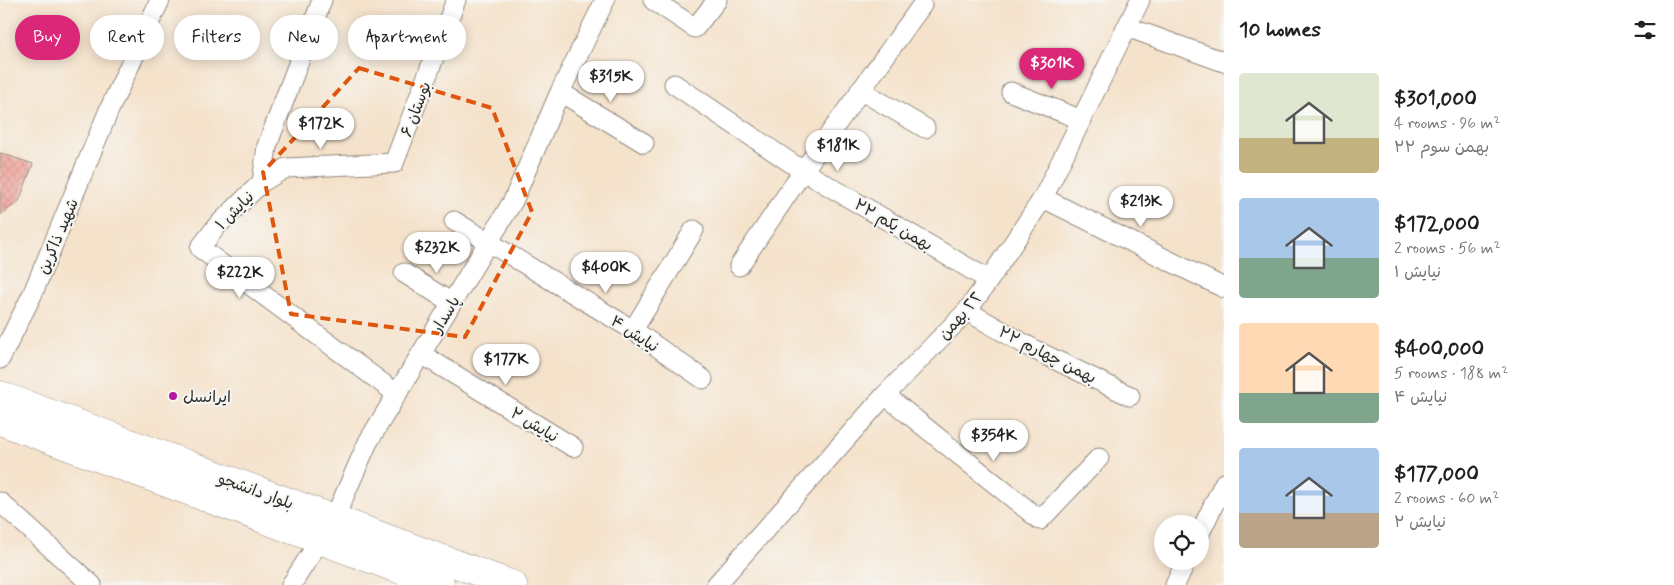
<!DOCTYPE html>
<html lang="en">
<head>
<meta charset="utf-8">
<style>
  :root { --surface:#fff; --page:#f6f6f6; --text:#202124; --muted:#757577; --accent:#db2777 }
  body { margin:0; font-family:Mynerve,"Playpen Sans Arabic",sans-serif; background:var(--page); color:var(--text); height:100vh; display:flex; flex-direction:column; font-size:19px; white-space:nowrap }
  * { box-sizing:border-box; margin:0 }
  p { font-size:16px; color:var(--muted) }
  .icon { flex:none; width:28px; height:28px; fill:none; stroke:currentColor; stroke-width:2; stroke-linecap:round; stroke-linejoin:round }
  .map { position:relative; flex:1; overflow:hidden }
  .side { display:flex; flex-direction:column; background:var(--surface); width:450px }
  .side>* { flex:none }
  .banner { position:absolute; left:15px; top:15px; width:475px; height:45px; display:flex; gap:10px }
  .controls { position:absolute; left:1154px; top:515px; display:grid; gap:10px }
  .controls a { display:grid; place-items:center; width:55px; height:55px; border-radius:50%; background:var(--surface); box-shadow:0 2px 12px #0003; font-size:25px }
  .price { position:absolute; translate:-50% -42px; padding:0 11px; border-radius:18px; background:#fff; color:#222; font-size:16px; line-height:32px; filter:drop-shadow(0 1px 2px #0008) }
  .price::after { content:''; position:absolute; left:50%; top:30px; width:15px; height:11px; margin-left:-8px; background:inherit; clip-path:polygon(0 0,100% 0,50% 100%) }
  .price.on { background:var(--accent); color:#fff }
  ul { padding:0; list-style:none }
  li { display:flex; align-items:center; gap:15px; height:125px; padding:0 15px }
  li span { display:grid; place-items:center; flex:none; width:140px; height:100px; border-radius:5px; color:#555 }
  li>.icon { margin-inline-start:auto }
  span .icon { width:60px; height:60px; fill:#fffc; stroke-width:1 }
  li b { font-size:21px }
  h2 { display:flex; justify-content:space-between; align-items:center; height:60px; padding:0 15px; font-size:21px }
  .chip { padding:0 18px; border-radius:22px; background:var(--surface); box-shadow:0 2px 12px #0003; font-size:18px; line-height:45px }
  .chip.on { background:var(--accent); color:#fff }
  main { display:flex; flex:1; min-height:0 }
  .map>svg:first-child { display:block }
  .building { fill:url(#building-cross-hatch) }
  .lines { fill:none; stroke-linecap:round; stroke-linejoin:round }
  .street-casing { stroke:#90867b; stroke-width:21 }
  .primary-casing { stroke:#90867b; stroke-width:29 }
  .street { stroke:#fff; stroke-width:19 }
  .primary { stroke:#fff; stroke-width:28 }
  .marked { fill:none; stroke:#df570e; stroke-width:4; stroke-dasharray:10 6; stroke-linejoin:round }
  .poi-dot { fill:#b5179e; stroke:#f6f6f2; stroke-width:2 }
  .labels { text-anchor:middle; stroke-width:4; stroke-linejoin:round; paint-order:stroke }
  .street-label { font-size:16px; fill:#2b2b2b; stroke:#f6f6f2 }
  .poi-label { font-size:16px; fill:#2b2b2b; stroke:#f6f6f2; text-anchor:start }
</style>
</head>
<body>
<main>
<div class="map">
<svg width="1224" height="585" viewBox="0 0 1224 585">
  <defs>
    <pattern id="building-cross-hatch" width="8" height="8" patternUnits="userSpaceOnUse" patternTransform="scale(1.25)"><rect width="8" height="8" fill="#f0998f"/><path d="M0 0l8 8M0 8l8-8" fill="none" stroke="#c37d75"/></pattern>
  </defs>
  <rect width="100%" height="100%" fill="#f6f6f2"/>
  <filter id="ink" filterUnits="userSpaceOnUse"><feTurbulence type="fractalNoise" baseFrequency=".02" numOctaves="2"/><feDisplacementMap in="SourceGraphic" scale="10" xChannelSelector="R" yChannelSelector="G"/><feConvolveMatrix kernelMatrix="1 2 1 2 8 2 1 2 1" color-interpolation-filters="sRGB"/></filter>
  <filter id="wash" filterUnits="userSpaceOnUse"><feTurbulence type="fractalNoise" baseFrequency=".0096" numOctaves="4" result="noise"/><feDisplacementMap in="SourceGraphic" scale="20" xChannelSelector="R" yChannelSelector="G"/><feGaussianBlur stdDeviation="1.12" result="paint"/><feColorMatrix in="noise" values="0 0 0 0 0 0 0 0 0 0 0 0 0 0 0 0 0 1.4 0 .05"/><feComposite in="paint" operator="in"/></filter>
  <g filter="url(#wash)">
    <rect width="100%" height="100%" fill="#f5e2cb"/>
    <g id="blocks">
      <path class="building" d="M0 153 33 164 19 201 0 215Z"/>
    </g>
  </g>
  <g filter="url(#ink)">
    <use href="#blocks" fill-opacity="0" stroke="#90867b" stroke-width="1"/>
    <g class="lines">
      <g class="street-casing">
        <path id="street" d="M653 0 695 28 717 0
          M1127 27 1224 62
          M674 84 803 171 989 280
          M860 90 925 128
          M560 92 644 143
          M1011 92 1082 120
          M262 182 267 146 322 0
          M1043 198 1224 288
          M454 221 633 330 703 379
          M739 266 803 171 922 5
          M404 273 452 303
          M967 311 1035 350 1130 396
          M633 330 694 230
          M421 354 573 447
          M0 359 32 295 109 110 160 0
          M397 394 200 248 216 227 262 182 286 168 394 163 456 0
          M885 395 1040 520 1099 458
          M0 502 92 585
          M334 519 368 442 513 201 560 92 605 0
          M1200 533 1224 483
          M291 585 320 540
          M716 585 885 395 967 311 989 280 1043 198 1140 0
          M1175 585 1186 561"/>
      </g>
      <g class="primary-casing">
        <path id="primary" d="M0 395 513 585
          M0 421 441 585"/>
      </g>
      <use href="#street" class="street"/>
      <use href="#primary" class="primary"/>
    </g>
  </g>
  <path class="marked" d="M359 68 492 108 532 212 465 337 291 314 263 172Z"/>
  <circle class="poi-dot" cx="173" cy="396" r="5"/>
  <g class="labels">
    <g class="street-label">
      <text transform="translate(415 109) rotate(-69)" y="6">بوستان ۶</text>
      <text transform="translate(234 210) rotate(-45)" y="6">نیایش ۱</text>
      <text transform="translate(894 224) rotate(30)" y="6">۲۲ بهمن یکم</text>
      <text transform="translate(57 236) rotate(-67)" y="6">شهید ذاکرین</text>
      <text transform="translate(445 314) rotate(-59)" y="6">پاسدار</text>
      <text transform="translate(960 315) rotate(-49)" y="6">٢٢ بهمن</text>
      <text transform="translate(635 333) rotate(33)" y="6">نیایش ۴</text>
      <text transform="translate(1048 354) rotate(27)" y="6">۲۲ بهمن چهارم</text>
      <text transform="translate(535 424) rotate(31)" y="6">نیایش ۲</text>
      <text transform="translate(256 490) rotate(20)" y="6">بلوار دانشجو</text>
    </g>
    <g class="poi-label">
      <text x="183" y="402">ایرانسل</text>
    </g>
  </g>
</svg>
<div class="controls">
<a><svg class="icon" aria-label="locate" viewBox="0 0 24 24"><circle cx="12" cy="12" r="6"/><path d="M12 2v4M12 18v4M2 12h4M18 12h4"/></svg></a>
</div>
<b class="price on" style="left:1052px;top:90px">$301K</b>
<b class="price" style="left:611px;top:103px">$315K</b>
<b class="price" style="left:321px;top:150px">$172K</b>
<b class="price" style="left:838px;top:172px">$181K</b>
<b class="price" style="left:1141px;top:228px">$213K</b>
<b class="price" style="left:437px;top:274px">$232K</b>
<b class="price" style="left:606px;top:294px">$400K</b>
<b class="price" style="left:240px;top:299px">$222K</b>
<b class="price" style="left:506px;top:386px">$177K</b>
<b class="price" style="left:994px;top:462px">$354K</b>
<div class="banner">
<a class="chip on">Buy</a>
<a class="chip">Rent</a>
<a class="chip">Filters</a>
<a class="chip">New</a>
<a class="chip">Apartment</a>
</div>
</div>
<section class="side">
<h2>10 homes<svg class="icon" aria-label="filters" viewBox="0 0 24 24"><path d="M4 7h16M4 17h16"/><circle cx="9" cy="7" r="2"/><circle cx="15" cy="17" r="2"/></svg></h2>
<ul>
<li><span style="background:linear-gradient(#dfe7d0 65%,#c2b280 0)"><svg class="icon" aria-label="home" viewBox="0 0 24 24"><path d="M3 11l9-7 9 7M6 9v11h12V9"/></svg></span><div><b>$301,000</b><p>4 rooms · 96 m²</p><p>۲۲ بهمن سوم</p></div></li>
<li><span style="background:linear-gradient(#a9c7e8 60%,#7fa58c 0)"><svg class="icon" aria-label="home" viewBox="0 0 24 24"><path d="M3 11l9-7 9 7M6 9v11h12V9"/></svg></span><div><b>$172,000</b><p>2 rooms · 56 m²</p><p>نیایش ۱</p></div></li>
<li><span style="background:linear-gradient(#ffd9b3 70%,#7fa58c 0)"><svg class="icon" aria-label="home" viewBox="0 0 24 24"><path d="M3 11l9-7 9 7M6 9v11h12V9"/></svg></span><div><b>$400,000</b><p>5 rooms · 188 m²</p><p>نیایش ۴</p></div></li>
<li><span style="background:linear-gradient(#a9c7e8 65%,#b9a48a 0)"><svg class="icon" aria-label="home" viewBox="0 0 24 24"><path d="M3 11l9-7 9 7M6 9v11h12V9"/></svg></span><div><b>$177,000</b><p>2 rooms · 60 m²</p><p>نیایش ۲</p></div></li>
</ul>
</section>
</main>
</body>
</html>
